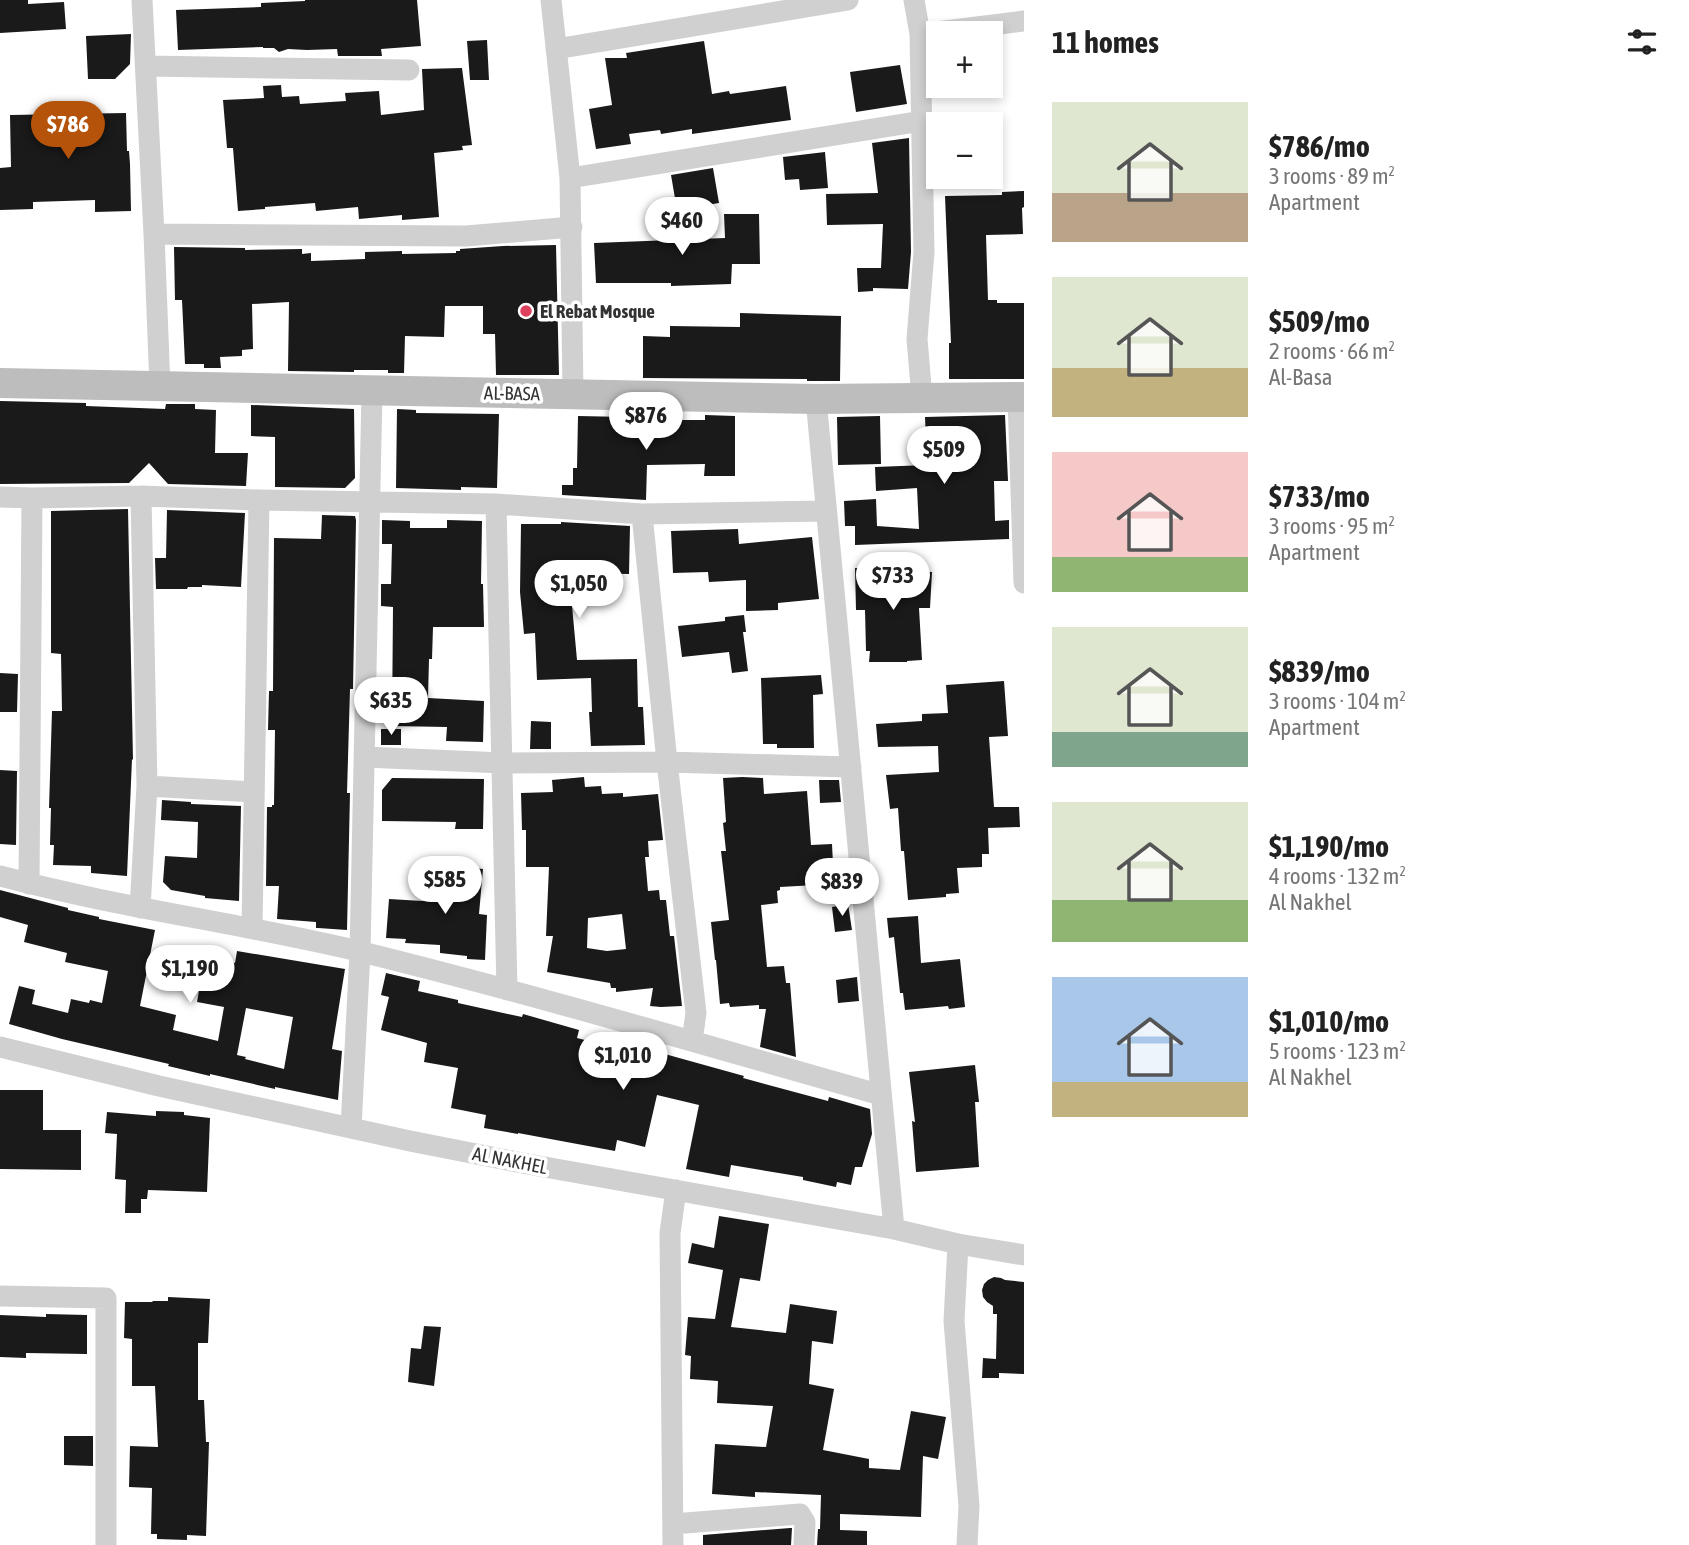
<!DOCTYPE html>
<html lang="en">
<head>
<meta charset="utf-8">
<style>
  :root { --surface:#fff; --page:#f2f2f2; --text:#222; --muted:#767676; --accent:#b45309 }
  body { margin:0; font-family:"Asap Condensed",sans-serif; background:var(--page); color:var(--text); height:100vh; display:flex; flex-direction:column; font-size:26px; white-space:nowrap }
  * { box-sizing:border-box; margin:0 }
  p { font-size:23px; color:var(--muted) }
  .icon { flex:none; width:38px; height:38px; fill:none; stroke:currentColor; stroke-width:2; stroke-linecap:round; stroke-linejoin:round }
  .map { position:relative; flex:1; overflow:hidden }
  .sheet { display:flex; flex-direction:column; background:var(--surface); width:665px }
  .sheet>* { flex:none }
  .controls { position:absolute; left:926px; top:21px; display:grid; gap:14px }
  .controls a { display:grid; place-items:center; width:77px; height:77px; border-radius:0px; background:var(--surface); box-shadow:0 4px 10px #0003; font-size:35px }
  .price { position:absolute; translate:-50% -60px; padding:0 16px; border-radius:24px; background:#fff; color:#222; font-size:23px; line-height:46px; filter:drop-shadow(0 2px 4px #0008) }
  .price::after { content:''; position:absolute; left:50%; top:42px; width:21px; height:16px; margin-left:-10px; background:inherit; clip-path:polygon(0 0,100% 0,50% 100%) }
  .price.current { background:var(--accent); color:#fff }
  ul { padding:0; list-style:none }
  li { display:flex; align-items:center; gap:21px; height:175px; padding:0 28px }
  li span { display:grid; place-items:center; flex:none; width:196px; height:140px; border-radius:0px; color:#555 }
  li>.icon { margin-inline-start:auto }
  span .icon { width:84px; height:84px; fill:#fffc; stroke-width:1 }
  li b { font-size:30px }
  h2 { display:flex; justify-content:space-between; align-items:center; height:84px; padding:0 28px; font-size:30px }
  main { display:flex; flex:1; min-height:0 }
  .map>svg:first-child { display:block }
  .building { fill:#1a1a1a; fill-rule:evenodd }
  .lines { fill:none; stroke-linecap:round; stroke-linejoin:round }
  .street { stroke:#d0d0d0; stroke-width:21 }
  .secondary { stroke:#bdbdbd; stroke-width:30 }
  .poi-dot { fill:#de415e; stroke:#fff; stroke-width:2.5 }
  .labels { text-anchor:middle; stroke-width:7; stroke-linejoin:round; paint-order:stroke }
  .poi-label { font-size:19px; font-weight:bold; fill:#333; stroke:#fff; text-anchor:start }
  .street-label { font-size:19px; fill:#333; stroke:#fff }
</style>
</head>
<body>
<main>
<div class="map">
<svg width="1024" height="1545" viewBox="0 0 1024 1545">
  <rect width="100%" height="100%" fill="#fff"/>
  <path class="building" d="M0 0H28V4L64 2 66 29 0 33Z
    M305 0H417L421 46 381 49 382 56H338L337 49 307 50 288 49 279 52 274 48H263V47L178 50 176 10 261 7V3L305 1Z
    M131 34 130 64 115 79H88L86 36Z
    M487 40 489 80H470L467 41Z
    M704 41 712 94 729 91 730 94 786 86 791 120 692 134V129L661 134 660 130 629 134 631 144 596 149 589 109 612 105 605 58H627L626 53Z
    M900 65 907 104 856 112 850 72Z
    M462 68 472 145 462 146 463 150 434 153 439 217 402 220V215L359 219 358 207 316 211 315 203 265 207V209L238 211 233 148H227L223 100 264 98 263 86 281 85 282 97 299 96 300 104 346 101 345 93 379 91 381 115 424 110 422 69Z
    M126 113 127 151H129L130 164 131 211 95 212V200L33 202V209L0 210V168L11 167 10 115Z
    M909 138 911 252 908 289 873 288V291L858 292 857 268H881L883 224 827 225 826 194 878 193 872 143Z
    M825 152 828 188 800 190 799 179 785 180 783 157Z
    M713 168 719 203 677 210 671 175Z
    M1024 191V207L1022 208 1023 234 986 235 988 300H997V303H1024V379H949V343H951L945 196 1002 195V192Z
    M724 214H759L760 264H732L731 284 671 286V283H596L594 243 725 238Z
    M556 245 559 375H496L495 334H483V306H445L444 337 405 336 404 373H388V370H354V372L288 371 289 302 252 304 253 349 242 350V356L220 357 221 368H204V364H185L182 300H175L174 247 245 248V250L302 249V254L311 253V261L365 259V252L402 251V254L456 253V251H460V249L503 246Z
    M740 313 841 316 840 381H807V379L643 378V336L670 337V326L740 327Z
    M0 401 86 403V406L165 409 166 404H195V409L216 410 215 453H248L246 486 168 484 149 463 129 483 0 484Z
    M251 405 354 409 355 478 345 488 275 487V437L251 436Z
    M397 409 416 410V413L499 414 497 488 461 487V490L396 488Z
    M705 415 735 416V476H704L705 464 647 465 646 500 562 495V485H573V468H577L578 416 626 417V420H705Z
    M1005 415 1008 481H994L995 521 1009 520V539L855 545V526H845L844 501 876 499 877 526 919 529 917 488 876 491 875 467 927 465 925 417Z
    M880 416 881 464 838 465 837 417Z
    M128 509 133 760 132 759 127 876 91 873V866L53 865 54 845H50L51 808H49L52 711H62L61 654 51 653V511Z
    M167 510 245 513 241 587 202 585V587H188L187 589H156L155 558H166Z
    M322 515 355 516 356 520 353 689H350L347 793H350L347 930 318 928H316V922L277 919 279 886H266L267 807H272V805H274L275 730H268L269 691H273L274 538 321 539Z
    M382 520 410 521V528H447V520L482 521 481 584H483L484 627H433L432 659H429L428 698 484 701 483 742 446 741 447 727 392 726 393 607 381 606V584H391L392 544H382Z
    M561 522 630 526 629 574 569 573 577 660 637 659 638 707H643L645 745 591 746 589 712H592L591 678 537 680 535 633 524 634 520 592 521 524H561Z
    M738 529 739 544 812 537 819 599 778 603V610L746 611V580L709 582 708 572 673 573 671 531Z
    M855 568 932 572 930 608H919L922 660 907 661V662H869L870 651H866L865 610H856Z
    M744 615 746 632H743L748 671 732 673 729 652 682 657 678 626 725 621V617Z
    M0 673 18 674 17 712H0Z
    M821 675 823 694 813 695 814 748H777V744H763L761 678Z
    M1004 681 1008 736 989 737 994 807H1019L1020 827 988 828 989 854H982V867L957 868 959 893 946 894V897L908 900 904 851H901L898 808 890 809 886 775 939 772 938 746 878 747 876 724 922 721V714L948 713 946 685Z
    M531 721 551 722V749H530Z
    M381 729H401V745H381Z
    M0 770 17 771 16 845 0 844Z
    M584 777 585 787 601 786 602 794 623 793V797L658 794 663 840 648 841 649 857H645L648 891 659 890 660 900H666L670 936H674L682 1006 661 1007 650 1006 653 988 616 992V988H611L610 983 547 972 553 936H546L549 867H526V830H522L521 793 553 792 552 780ZM622 914 626 949 607 951 587 948 588 918Z
    M742 777 763 778 764 794 807 791 811 845 832 844 834 884 780 887V890L777 891 778 903 761 905 767 967 784 966 786 983H790L796 1057 760 1047 766 1009H759V1005L730 1007 729 1003 720 1004 716 960H715L711 922 729 920 721 851H726L723 823 726 822 723 778Z
    M392 778 484 779 483 829H455L456 822 382 821V790Z
    M819 780H839L841 802 820 803Z
    M162 800 191 802V804L241 806 239 901 205 898V896L171 890 163 882 165 856 197 858 198 822 161 820Z
    M443 865 483 869 479 914 487 915 485 960 467 959V956L440 953V945L405 943 406 939 386 938 389 899 439 902Z
    M0 890 68 908V910L99 917V919L155 930 140 1006 176 1015 173 1030 218 1041 224 1007 197 1002 205 957 235 963 237 951 345 969 332 1049 342 1051 338 1100 275 1087V1089L210 1074V1076L168 1066 169 1064 62 1039 9 1024 19 986 35 990 32 1004 68 1013 71 999 89 1003 90 1000 102 1003 108 971 65 962 67 953 24 942 28 925 0 917ZM246 1008 293 1017 284 1069 245 1059 246 1057 237 1055Z
    M848 904 852 930 835 932 832 907Z
    M918 916 921 963 960 959 965 1007 949 1009 948 1006 905 1010 903 993H900L894 937 889 938 887 918Z
    M386 973 420 981 418 991 458 1000V1003L522 1017 523 1014 579 1030 577 1038 632 1052 633 1046 654 1051 744 1076 743 1078 828 1101 829 1097 870 1109 872 1134 862 1167H855L851 1185 837 1182 836 1187 803 1180V1177L731 1165 729 1177 686 1169 699 1105 657 1095 645 1147 617 1140 615 1151 518 1133V1134L484 1128 486 1115 451 1108 458 1068 424 1062 427 1043 381 1030 389 997 381 995Z
    M857 977 859 1001 838 1003 836 980Z
    M975 1065 979 1102H975L979 1167 916 1172 912 1121 915 1122 909 1072Z
    M0 1090H43V1130H81V1170L0 1169Z
    M156 1111 184 1112V1115L210 1118 207 1192 148 1190 147 1199H141V1213H125L126 1180 115 1179 117 1134 105 1133 107 1112 156 1116Z
    M719 1216 769 1224 760 1281 740 1278 731 1327 786 1333 790 1304 837 1311 833 1344 812 1341 809 1384 834 1389 823 1450 869 1459V1468L900 1470 911 1411 946 1417 938 1459 923 1456 921 1517 840 1514V1530L867 1531V1545H817L818 1529H820L821 1495 755 1492V1497L712 1494 715 1444 766 1447 773 1406 717 1403 718 1381 690 1379 691 1356 685 1355 688 1317 715 1319 723 1270 688 1263 692 1243 714 1248Z
    M994 1277 1001 1278 1005 1280 1024 1282V1374L999 1373V1378H982L983 1358 996 1359 997 1314H993V1306L987 1302 983 1297 982 1290 984 1284 988 1280Z
    M168 1297 210 1299 208 1343H198V1400H204L206 1442H209L206 1536 187 1535V1540L157 1539V1534H151L152 1488 129 1487 130 1446 158 1447 155 1386H132V1339L124 1338 125 1302H152L153 1301H168Z
    M46 1314 87 1315V1354L26 1353V1358L0 1357V1315L46 1317Z
    M424 1326 441 1327 434 1386 408 1382 411 1348 421 1349Z
    M64 1436H93V1466L64 1465Z
    M790 1528H792L791 1545H703V1535Z"/>
  <g class="lines">
    <path class="street" d="M142 0 154 234 160 387
      M551 0 570 178 573 393
      M914 0 920 34 924 252 917 339 922 398
      M920 34 1024 21
      M556 49 848 0
      M146 66 409 70
      M570 178 922 121
      M154 234 466 236 572 227
      M1018 397 1024 583
      M816 399 894 1229
      M0 497 32 498 141 496 259 500 496 504 642 514 826 511
      M496 504 507 990
      M642 514 667 762 696 1013 692 1041
      M365 757 503 763 667 762 851 767
      M147 786 254 792
      M0 876C119 908 242 923 362 952 536 995 708 1046 881 1095
      M29 884 32 498
      M140 908 147 786 141 496
      M252 928 259 500
      M0 1047 159 1086 410 1141 522 1163 894 1229 958 1244 1024 1255
      M351 1128 360 952 372 392
      M958 1244 954 1321 969 1506 967 1545
      M0 1296 106 1298V1545
      M673 1524 800 1514 805 1522 804 1545
      M673 1545 670 1233 676 1190"/>
    <path class="secondary" d="M0 383 816 399 1024 397"/>
  </g>
  <circle class="poi-dot" cx="526" cy="311" r="7"/>
  <g class="labels">
    <g class="poi-label">
      <text x="540" y="318">El Rebat Mosque</text>
    </g>
    <g class="street-label">
      <text transform="translate(512 393) rotate(1)" y="7">AL-BASA</text>
      <text transform="translate(510 1160) rotate(11)" y="7">AL NAKHEL</text>
    </g>
  </g>
</svg>
<div class="controls">
<a>+</a>
<a>−</a>
</div>
<b class="price current" style="left:68px;top:161px">$786</b>
<b class="price" style="left:682px;top:257px">$460</b>
<b class="price" style="left:646px;top:452px">$876</b>
<b class="price" style="left:944px;top:486px">$509</b>
<b class="price" style="left:893px;top:612px">$733</b>
<b class="price" style="left:579px;top:620px">$1,050</b>
<b class="price" style="left:391px;top:737px">$635</b>
<b class="price" style="left:445px;top:916px">$585</b>
<b class="price" style="left:842px;top:918px">$839</b>
<b class="price" style="left:190px;top:1005px">$1,190</b>
<b class="price" style="left:623px;top:1092px">$1,010</b>
</div>
<section class="sheet">
<h2>11 homes<svg class="icon" aria-label="filters" viewBox="0 0 24 24"><path d="M4 7h16M4 17h16"/><circle cx="9" cy="7" r="2"/><circle cx="15" cy="17" r="2"/></svg></h2>
<ul>
<li><span style="background:linear-gradient(#dfe7d0 65%,#b9a48a 0)"><svg class="icon" aria-label="home" viewBox="0 0 24 24"><path d="M3 11l9-7 9 7M6 9v11h12V9"/></svg></span><div><b>$786/mo</b><p>3 rooms · 89 m²</p><p>Apartment</p></div></li>
<li><span style="background:linear-gradient(#dfe7d0 65%,#c2b280 0)"><svg class="icon" aria-label="home" viewBox="0 0 24 24"><path d="M3 11l9-7 9 7M6 9v11h12V9"/></svg></span><div><b>$509/mo</b><p>2 rooms · 66 m²</p><p>Al-Basa</p></div></li>
<li><span style="background:linear-gradient(#f6c9c9 75%,#8fb573 0)"><svg class="icon" aria-label="home" viewBox="0 0 24 24"><path d="M3 11l9-7 9 7M6 9v11h12V9"/></svg></span><div><b>$733/mo</b><p>3 rooms · 95 m²</p><p>Apartment</p></div></li>
<li><span style="background:linear-gradient(#dfe7d0 75%,#7fa58c 0)"><svg class="icon" aria-label="home" viewBox="0 0 24 24"><path d="M3 11l9-7 9 7M6 9v11h12V9"/></svg></span><div><b>$839/mo</b><p>3 rooms · 104 m²</p><p>Apartment</p></div></li>
<li><span style="background:linear-gradient(#dfe7d0 70%,#8fb573 0)"><svg class="icon" aria-label="home" viewBox="0 0 24 24"><path d="M3 11l9-7 9 7M6 9v11h12V9"/></svg></span><div><b>$1,190/mo</b><p>4 rooms · 132 m²</p><p>Al Nakhel</p></div></li>
<li><span style="background:linear-gradient(#a9c7e8 75%,#c2b280 0)"><svg class="icon" aria-label="home" viewBox="0 0 24 24"><path d="M3 11l9-7 9 7M6 9v11h12V9"/></svg></span><div><b>$1,010/mo</b><p>5 rooms · 123 m²</p><p>Al Nakhel</p></div></li>
</ul>
</section>
</main>
</body>
</html>
